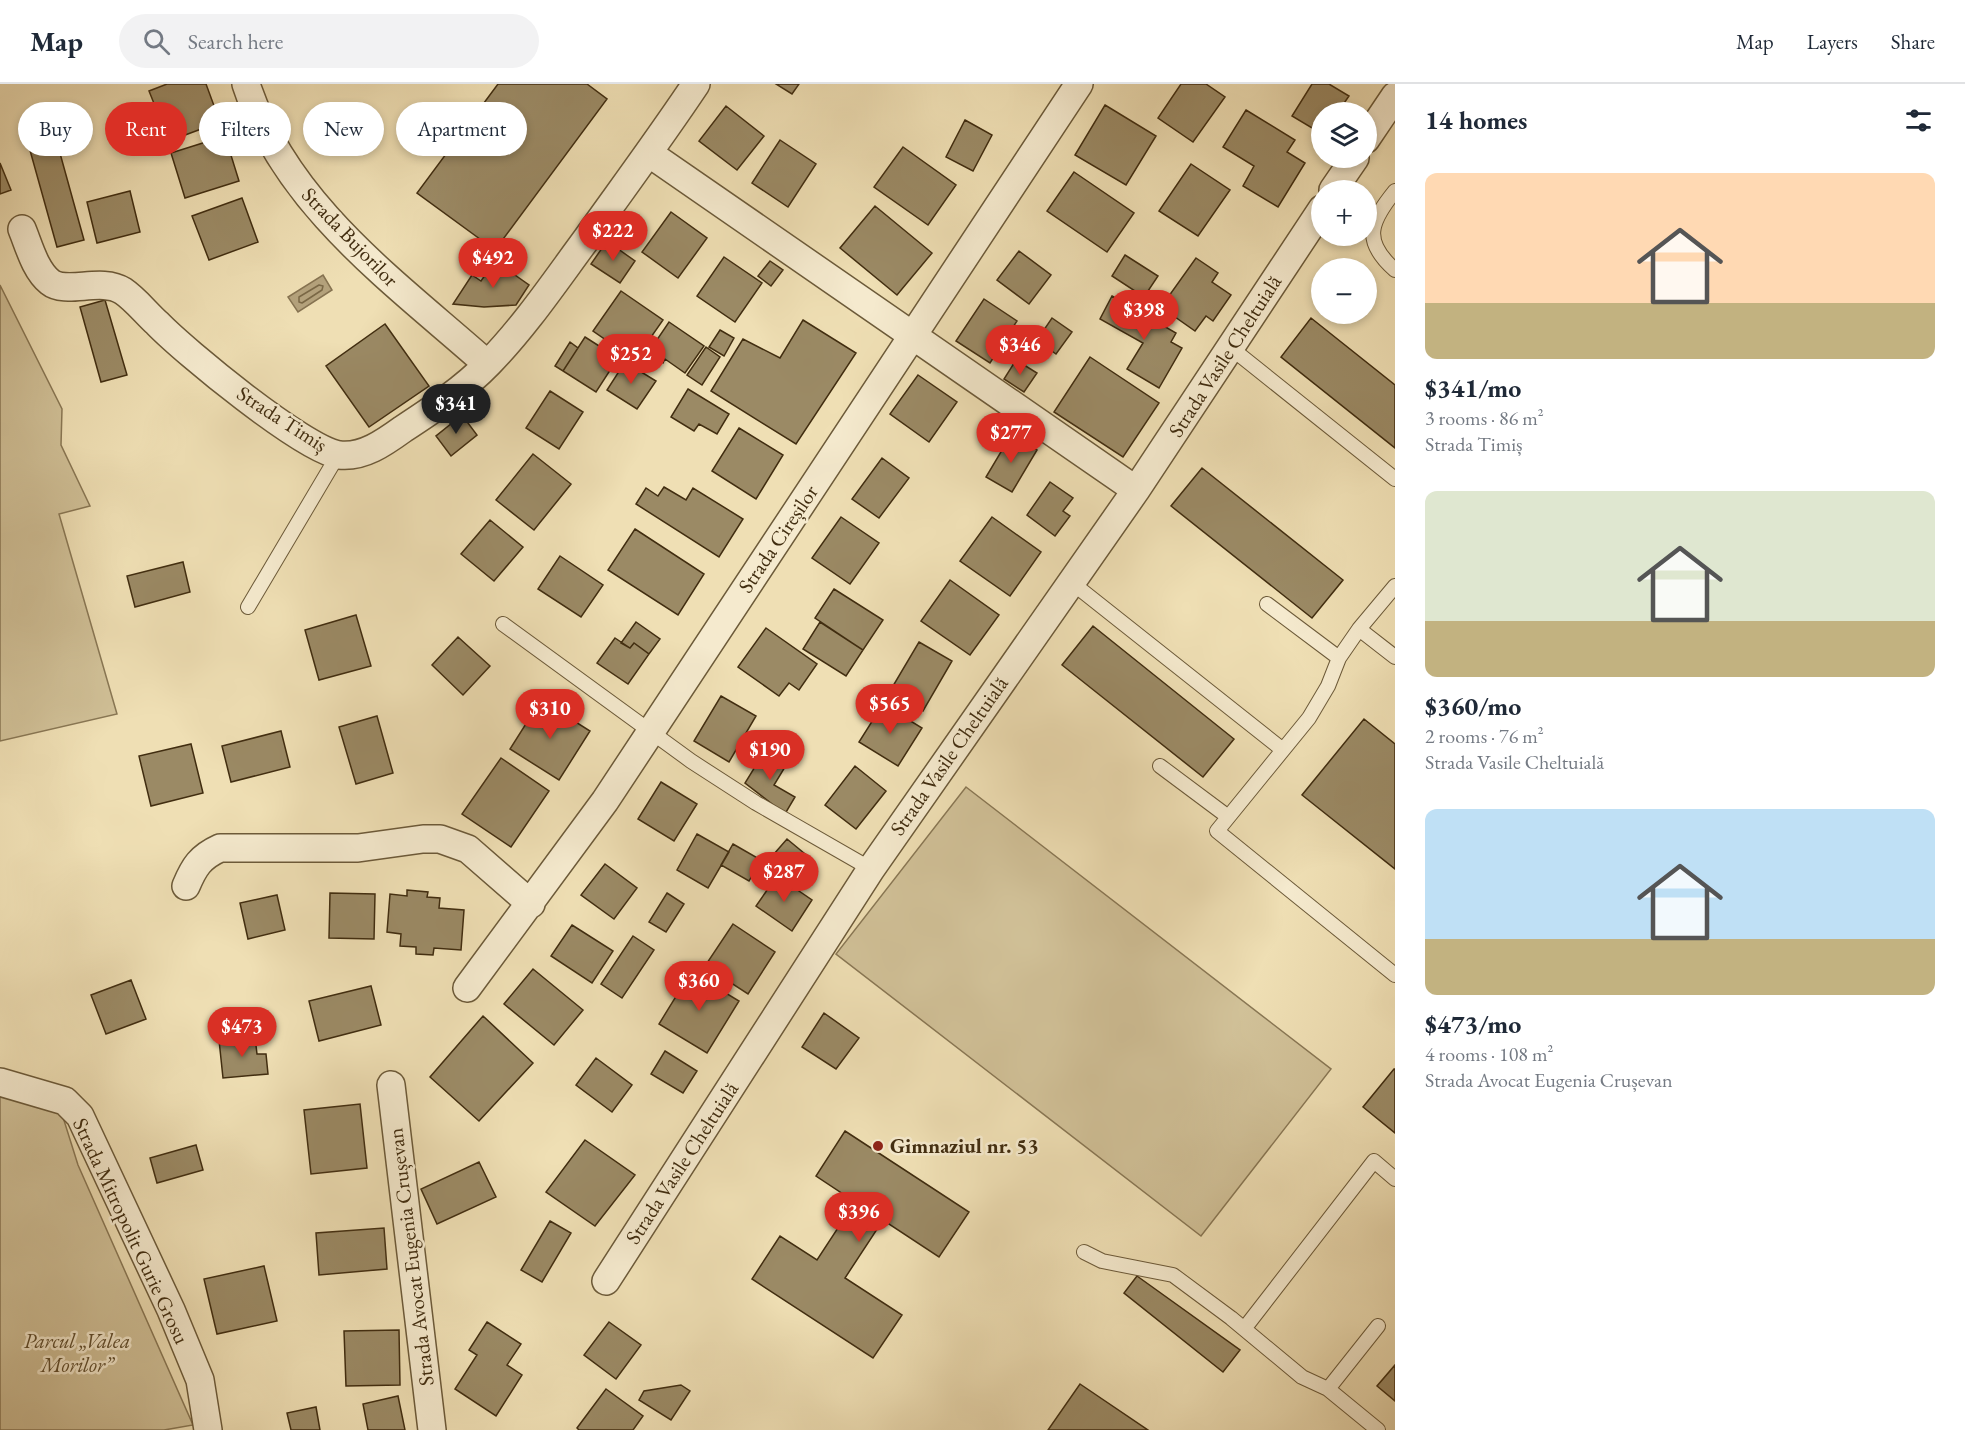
<!DOCTYPE html>
<html lang="en">
<head>
<meta charset="utf-8">
<style>
  :root { --surface:#fff; --page:#f2f2f3; --text:#1f2937; --muted:#747a83; --line:#e0e1e3; --accent:#d93025 }
  body { margin:0; font-family:"EB Garamond",serif; background:var(--page); color:var(--text); height:100vh; display:flex; flex-direction:column; font-size:22px; white-space:nowrap }
  * { box-sizing:border-box; margin:0 }
  p { font-size:20px; color:var(--muted) }
  .icon { flex:none; width:33px; height:33px; fill:none; stroke:currentColor; stroke-width:2; stroke-linecap:round; stroke-linejoin:round }
  .map { position:relative; flex:1; overflow:hidden }
  .panel { display:flex; flex-direction:column; background:var(--surface); width:570px }
  .panel>* { flex:none }
  .guide { position:absolute; left:18px; top:18px; width:570px; height:54px; display:flex; gap:12px }
  .buttons { position:absolute; left:1311px; top:18px; display:grid; gap:12px }
  .buttons a { display:grid; place-items:center; width:66px; height:66px; border-radius:50%; background:var(--surface); box-shadow:0 3px 9px #0003; font-size:30px }
  .price { position:absolute; translate:-50% -51px; padding:0 14px; border-radius:21px; background:var(--accent); color:#fff; font-size:20px; line-height:39px; filter:drop-shadow(0 2px 3px #0008) }
  .price::after { content:''; position:absolute; left:50%; top:36px; width:18px; height:14px; margin-left:-9px; background:inherit; clip-path:polygon(0 0,100% 0,50% 100%) }
  .price.selected { background:#222; color:#fff }
  ul { padding:0; list-style:none }
  li { display:grid; align-content:center; gap:12px; height:318px; padding:0 30px }
  li span { display:grid; place-items:center; height:186px; border-radius:12px; color:#555 }
  li>.icon { margin-inline-start:auto }
  span .icon { width:108px; height:108px; fill:#fffc; stroke-width:1 }
  li b { font-size:26px }
  h2 { display:flex; justify-content:space-between; align-items:center; height:72px; padding:0 30px; font-size:26px }
  .chip { padding:0 21px; border-radius:27px; background:var(--surface); box-shadow:0 3px 9px #0003; font-size:21px; line-height:54px }
  .chip.selected { background:var(--accent); color:#fff }
  header { display:flex; align-items:center; gap:36px; box-sizing:border-box; height:84px; padding:0 30px; background:var(--surface); border-bottom:2px solid var(--line) }
  header strong { font-size:28px }
  nav { display:flex; gap:33px; margin-inline-start:auto; font-size:21px }
  .search { width:420px; height:54px; background:var(--page); display:flex; align-items:center; gap:15px; box-sizing:border-box; padding:0 21px; border-radius:33px; color:var(--muted); font-size:22px }
  main { display:flex; flex:1; min-height:0 }
  .map>svg:first-child { display:block }
  .green { fill:#d1c198; stroke:#897754; stroke-width:1.5 }
  .water { fill:#b4a27c; stroke:#867351; stroke-width:1.5 }
  .lines { fill:none; stroke-linecap:round; stroke-linejoin:round }
  .shore { stroke:#7a6846; stroke-width:1.5 }
  .building { fill:#9b8a65; stroke:#412d10; stroke-width:1.5 }
  .lane-casing { stroke:#6c5a39; stroke-width:16 }
  .street-casing { stroke:#6c5a39; stroke-width:30 }
  .lane { stroke:#f5eace; stroke-width:14 }
  .street { stroke:#f5eace; stroke-width:27 }
  .poi-dot { fill:#8f2418; stroke:#f5eace; stroke-width:2 }
  .labels { text-anchor:middle; stroke-width:5; stroke-linejoin:round; paint-order:stroke }
  .street-label { font-size:21px; fill:#412d10; stroke:#f5eace }
  .poi-label { font-size:21px; font-weight:bold; fill:#412d10; stroke:#f5eace; text-anchor:start }
  .park-label { font-size:21px; font-style:italic; fill:#5e4b2b; stroke:#f5eace }
</style>
</head>
<body>
<header>
<strong>Map</strong>
<div class="search"><svg class="icon" aria-label="search" viewBox="0 0 24 24"><circle cx="10" cy="10" r="6"/><path d="M15 15l6 6"/></svg>Search here</div>
<nav><a>Map</a><a>Layers</a><a>Share</a></nav>
</header>
<main>
<div class="map">
<svg width="1395" height="1346" viewBox="0 0 1395 1346">
  <rect width="100%" height="100%" fill="#efdfb4"/>
  <filter id="stains"><feTurbulence type="fractalNoise" baseFrequency=".00333" numOctaves="4"/><feColorMatrix values="0 0 0 0 .2 0 0 0 0 .09 0 0 0 0 .02 0 0 0 .5 -.17"/></filter>
  <radialGradient id="worn" r=".72"><stop offset=".6" stop-color="#630" stop-opacity="0"/><stop offset="1" stop-color="#630" stop-opacity=".3"/></radialGradient>
  <path class="green" d="M0 201 62 325 61 361 90 422 59 430 117 630 0 657Z
    M966 703 1331 985 1201 1152 836 870Z
    M0 1008 62 1030 78 1081 193 1341 164 1346H0Z"/>
  <path class="water" d="M323 191 332 206 298 228 288 213Z"/>
  <g class="lines">
    <path class="shore" d="M319 201 323 202 322 206 302 219 299 218V213Z"/>
  </g>
  <path class="building" d="M167 0H206L220 38 169 57 149 7Z
    M498 0H587L607 15 495 166 417 109Z
    M776 0H799L792 10Z
    M1181 0H1206L1225 13 1193 58 1158 34Z
    M1312 0H1329L1349 12 1338 28H1322V50L1292 32Z
    M1105 21 1156 52 1126 101 1075 71Z
    M726 22 764 52 737 86 699 57Z
    M1246 26 1295 56 1287 68 1305 79 1278 123 1243 102 1254 82 1223 63Z
    M965 36 992 51 973 87 946 73Z
    M53 44 84 156 57 163 26 52Z
    M225 52 239 97 185 114 171 69Z
    M780 56 816 80 788 123 752 99Z
    M903 63 956 101 928 141 874 103Z
    M0 79 11 106 0 110Z
    M1191 80 1230 106 1198 152 1159 127Z
    M1074 88 1134 129 1107 168 1047 127Z
    M130 107 140 148 97 159 87 118Z
    M242 114 258 158 209 176 192 132Z
    M875 122 932 169 897 211 840 164Z
    M671 128 707 154 678 194 642 168Z
    M607 157 635 177 620 199 591 180Z
    M1019 167 1051 191 1029 220 997 196Z
    M1125 171 1158 192 1144 213 1112 192Z
    M724 173 762 199 735 238 697 212Z
    M1196 174 1218 189 1212 198 1231 211 1213 237 1206 232 1195 247 1161 223Z
    M495 177 529 201 516 221 484 223 453 220 472 191 481 197Z
    M770 177 783 186 771 202 758 192Z
    M621 207 663 236 635 276 593 247Z
    M1112 212 1176 249 1171 258 1182 264 1159 304 1127 285 1143 259 1100 235Z
    M984 215 1017 237 990 279 956 257Z
    M105 216 127 291 101 298 80 223Z
    M1052 234 1072 248 1056 270 1037 256Z
    M1311 234 1395 301V364L1281 273Z
    M803 236 856 269 796 360 711 307 743 255 780 274Z
    M669 238 704 262 685 289 665 275 663 279 648 269Z
    M385 240 429 302 369 343 326 282Z
    M720 246 734 254 724 272 709 263Z
    M585 253 618 274 596 308 563 287Z
    M570 258 578 264 563 287 555 282Z
    M706 263 720 273 702 301 687 291Z
    M1090 273 1159 319 1123 373 1054 328Z
    M1016 276 1037 289 1024 308 1004 295Z
    M625 278 656 297 637 325 607 306Z
    M918 291 957 318 929 358 890 330Z
    M688 305 729 330 717 350 699 340 694 347 671 333Z
    M550 307 583 328 559 365 526 344Z
    M462 331 477 351 451 372 436 352Z
    M739 344 783 371 756 415 712 387Z
    M1011 351 1037 366 1012 408 986 393Z
    M533 370 571 400 534 446 496 416Z
    M882 374 909 394 879 434 852 415Z
    M1202 384 1343 496 1312 534 1171 422Z
    M1050 398 1073 414 1063 427 1070 432 1055 452 1027 431Z
    M664 403 686 416 693 404 743 435 719 473 636 420 646 404 658 412Z
    M841 433 879 459 850 500 812 474Z
    M992 433 1041 468 1010 512 960 477Z
    M490 436 523 463 494 497 461 470Z
    M635 445 704 490 678 531 608 486Z
    M560 472 603 501 581 533 538 505Z
    M183 478 190 508 135 523 127 492Z
    M950 496 999 531 970 571 921 537Z
    M834 505 883 536 863 566 815 534Z
    M356 531 371 582 319 596 305 546Z
    M636 538 660 555 649 570 634 559 630 564 621 559Z
    M820 538 863 566 846 592 803 565Z
    M1093 542 1234 655 1203 693 1062 581Z
    M766 544 817 580 799 606 789 599 779 612 738 583Z
    M458 553 490 582 463 611 432 581Z
    M615 554 630 564 634 559 649 570 628 600 597 579Z
    M919 558 952 577 923 627 890 607Z
    M721 612 756 632 729 678 694 657Z
    M541 616 590 647 559 696 510 665Z
    M883 620 922 644 898 682 859 658Z
    M377 632 393 689 356 700 339 643Z
    M1364 635 1395 660V785L1302 711Z
    M281 647 290 683 231 698 222 662Z
    M191 660 203 709 151 722 139 672Z
    M766 665 788 678 774 701 795 713 785 730 745 699Z
    M501 674 549 707 511 763 462 730Z
    M855 682 886 707 856 745 825 721Z
    M661 698 697 720 674 757 638 735Z
    M697 750 729 768 708 804 677 786Z
    M787 755 810 774 790 797 767 778Z
    M733 760 761 776 749 797 721 781Z
    M605 780 637 804 614 835 581 811Z
    M777 792 812 816 792 847 756 822Z
    M407 806 428 808 427 813 440 814 439 824 464 826 461 866 434 864 433 871 416 870V863L400 862 401 850 387 848 390 810 407 812Z
    M330 809 375 810 374 855 329 854Z
    M667 809 684 820 666 848 649 838Z
    M277 811 285 846 248 855 240 819Z
    M733 840 775 868 748 910 705 882Z
    M572 841 613 867 592 899 551 872Z
    M633 852 654 866 622 914 601 900Z
    M533 885 583 926 554 961 504 920Z
    M691 888 739 917 707 969 659 940Z
    M131 896 146 935 106 950 91 911Z
    M371 902 381 941 319 957 309 917Z
    M824 929 859 954 836 985 802 963Z
    M483 932 533 979 479 1037 430 993Z
    M255 953 257 970H266L268 990 223 994 219 956Z
    M665 967 697 987 683 1009 651 990Z
    M596 974 632 1001 612 1028 576 1001Z
    M1394 985H1395V1049L1363 1023Z
    M360 1020 367 1084 311 1090 304 1026Z
    M845 1047 969 1128 939 1173 883 1136 845 1194 902 1231 873 1274 752 1195 780 1152 817 1176 855 1118 816 1092Z
    M585 1056 635 1091 595 1142 546 1108Z
    M196 1061 203 1086 157 1099 150 1074Z
    M479 1078 496 1113 437 1140 421 1105Z
    M550 1137 571 1149 542 1198 521 1186Z
    M384 1144 387 1185 319 1191 316 1149Z
    M264 1182 277 1237 217 1250 204 1195Z
    M1137 1192 1240 1266 1223 1288 1124 1209Z
    M487 1238 521 1260 507 1281 522 1291 496 1332 455 1305 477 1271 469 1266Z
    M609 1238 641 1261 616 1295 584 1271Z
    M399 1246 400 1301 346 1302 344 1247Z
    M1395 1281V1317L1377 1302Z
    M1080 1300 1148 1346H1048Z
    M681 1301 690 1307 671 1336 639 1316 644 1307Z
    M606 1305 643 1332 633 1346H579L577 1344Z
    M398 1312 405 1346H368L363 1320Z
    M316 1323 320 1346H291L287 1329Z"/>
  <g class="lines">
    <g class="lane-casing">
      <path id="lane" d="M1395 107C1370 138 1362 157 1395 186
        M1231 264 1395 395
        M1071 498 1283 666
        M1395 502 1359 545 1339 574 1328 602 1309 634 1217 747 1395 891
        M1267 520 1339 574
        M248 523 338 371
        M503 540 691 677 756 719 871 785
        M1359 545 1395 573
        M1160 682 1227 732
        M1084 1168 1102 1177 1173 1191 1231 1234 1302 1293 1328 1305 1378 1346
        M1244 1245 1374 1077 1395 1095
        M1328 1305 1378 1242"/>
    </g>
    <g class="street-casing">
      <path id="street" d="M246 0C286 122 396 199 487 280
        M1366 55 1395 12
        M650 70 1136 406
        M1333 106 1355 74
        M22 145C29 162 35 186 50 198 66 211 101 193 123 207 135 215 146 229 157 239 185 268 303 365 339 371 363 374 385 358 403 345 432 326 464 305 489 279 525 242 554 199 585 157 622 105 660 54 696 0
        M186 802C194 783 200 773 220 764H358L423 755H440L468 765 531 820
        M467 904 605 717 1079 0
        M0 998 65 1017 80 1032 171 1226 200 1296 208 1346
        M391 1001 432 1346
        M606 1197 871 785 1136 406 1322 125"/>
    </g>
    <use href="#lane" class="lane"/>
    <use href="#street" class="street"/>
  </g>
  <circle class="poi-dot" cx="878" cy="1062" r="6"/>
  <g class="labels">
    <g class="street-label">
      <text transform="translate(350 153) rotate(46)" y="7">Strada Bujorilor</text>
      <text transform="translate(1225 272) rotate(-57)" y="7">Strada Vasile Cheltuială</text>
      <text transform="translate(282 335) rotate(33)" y="7">Strada Timiș</text>
      <text transform="translate(778 455) rotate(-56)" y="7">Strada Cireșilor</text>
      <text transform="translate(949 672) rotate(-55)" y="7">Strada Vasile Cheltuială</text>
      <text transform="translate(682 1079) rotate(-57)" y="7">Strada Vasile Cheltuială</text>
      <text transform="translate(131 1147) rotate(65)" y="7">Strada Mitropolit Gurie Grosu</text>
      <text transform="translate(411 1173) rotate(-97)" y="7">Strada Avocat Eugenia Crușevan</text>
    </g>
    <g class="poi-label">
      <text x="890" y="1069">Gimnaziul nr. 53</text>
    </g>
    <g class="park-label">
      <text x="77" y="1264">Parcul „Valea<tspan x="77" dy="24">Morilor”</tspan></text>
    </g>
  </g>
  <rect width="100%" height="100%" filter="url(#stains)"/>
  <rect width="100%" height="100%" fill="url(#worn)"/>
</svg>
<div class="buttons">
<a><svg class="icon" aria-label="layers" viewBox="0 0 24 24"><path d="M12 4l9 5-9 5-9-5zM3 14l9 5 9-5"/></svg></a>
<a>+</a>
<a>−</a>
</div>
<b class="price" style="left:613px;top:178px">$222</b>
<b class="price" style="left:493px;top:205px">$492</b>
<b class="price" style="left:1144px;top:257px">$398</b>
<b class="price" style="left:1020px;top:292px">$346</b>
<b class="price" style="left:631px;top:301px">$252</b>
<b class="price selected" style="left:456px;top:351px">$341</b>
<b class="price" style="left:1011px;top:380px">$277</b>
<b class="price" style="left:890px;top:651px">$565</b>
<b class="price" style="left:550px;top:656px">$310</b>
<b class="price" style="left:770px;top:697px">$190</b>
<b class="price" style="left:784px;top:819px">$287</b>
<b class="price" style="left:699px;top:928px">$360</b>
<b class="price" style="left:242px;top:974px">$473</b>
<b class="price" style="left:859px;top:1159px">$396</b>
<div class="guide">
<a class="chip">Buy</a>
<a class="chip selected">Rent</a>
<a class="chip">Filters</a>
<a class="chip">New</a>
<a class="chip">Apartment</a>
</div>
</div>
<section class="panel">
<h2>14 homes<svg class="icon" aria-label="filters" viewBox="0 0 24 24"><path d="M4 7h16M4 17h16"/><circle cx="9" cy="7" r="2"/><circle cx="15" cy="17" r="2"/></svg></h2>
<ul>
<li><span style="background:linear-gradient(#ffd9b3 70%,#c2b280 0)"><svg class="icon" aria-label="home" viewBox="0 0 24 24"><path d="M3 11l9-7 9 7M6 9v11h12V9"/></svg></span><div><b>$341/mo</b><p>3 rooms · 86 m²</p><p>Strada Timiș</p></div></li>
<li><span style="background:linear-gradient(#dfe7d0 70%,#c2b280 0)"><svg class="icon" aria-label="home" viewBox="0 0 24 24"><path d="M3 11l9-7 9 7M6 9v11h12V9"/></svg></span><div><b>$360/mo</b><p>2 rooms · 76 m²</p><p>Strada Vasile Cheltuială</p></div></li>
<li><span style="background:linear-gradient(#bfe0f5 70%,#c2b280 0)"><svg class="icon" aria-label="home" viewBox="0 0 24 24"><path d="M3 11l9-7 9 7M6 9v11h12V9"/></svg></span><div><b>$473/mo</b><p>4 rooms · 108 m²</p><p>Strada Avocat Eugenia Crușevan</p></div></li>
</ul>
</section>
</main>
</body>
</html>
